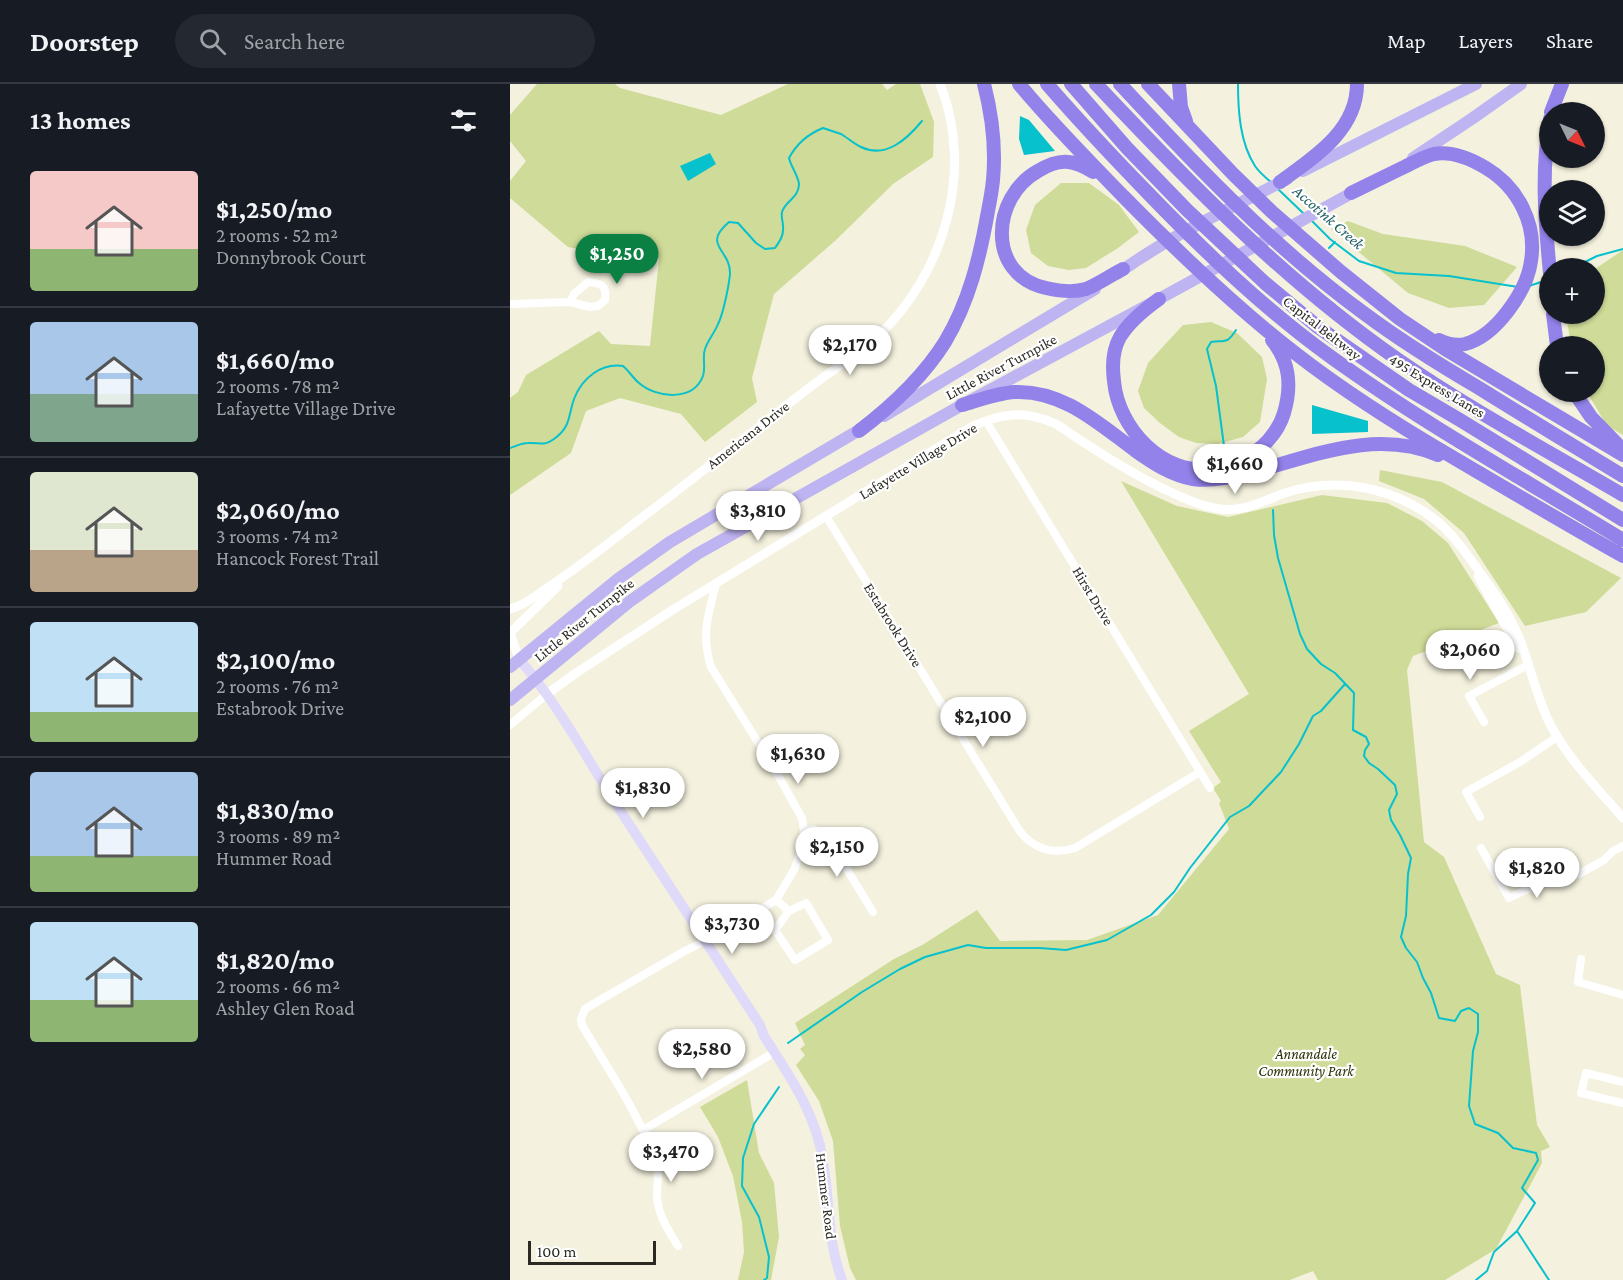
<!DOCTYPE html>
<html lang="en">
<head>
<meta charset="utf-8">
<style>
  :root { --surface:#171b24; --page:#242831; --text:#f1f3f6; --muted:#9ea1a6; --line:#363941; --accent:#0b8043 }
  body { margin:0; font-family:"Crimson Pro",serif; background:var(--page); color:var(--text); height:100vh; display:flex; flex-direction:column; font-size:22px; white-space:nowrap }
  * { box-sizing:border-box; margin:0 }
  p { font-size:20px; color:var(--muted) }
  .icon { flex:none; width:33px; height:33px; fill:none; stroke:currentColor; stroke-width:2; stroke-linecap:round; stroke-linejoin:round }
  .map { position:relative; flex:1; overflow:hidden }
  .details { display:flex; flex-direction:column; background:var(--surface); width:510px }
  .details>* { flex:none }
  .needle { width:39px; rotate:133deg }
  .fabs { position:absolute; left:1029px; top:18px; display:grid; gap:12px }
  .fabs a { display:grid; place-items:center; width:66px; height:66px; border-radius:50%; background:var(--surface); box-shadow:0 2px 4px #0004; font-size:30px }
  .scale { position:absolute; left:18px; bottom:15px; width:128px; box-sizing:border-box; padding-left:6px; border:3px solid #2a2922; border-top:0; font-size:16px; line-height:21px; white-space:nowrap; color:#2a2922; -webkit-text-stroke:4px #fff; paint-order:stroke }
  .price { position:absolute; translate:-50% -51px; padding:0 14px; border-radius:21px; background:#fff; color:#222; font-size:20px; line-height:39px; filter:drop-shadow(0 2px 3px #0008) }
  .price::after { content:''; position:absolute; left:50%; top:36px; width:18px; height:14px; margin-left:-9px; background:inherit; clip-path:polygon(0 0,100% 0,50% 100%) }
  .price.active { background:var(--accent); color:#fff }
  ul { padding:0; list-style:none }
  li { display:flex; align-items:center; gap:18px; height:150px; padding:0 30px }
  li+li { border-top:2px solid var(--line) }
  li span { display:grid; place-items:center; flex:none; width:168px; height:120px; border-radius:6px; color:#555 }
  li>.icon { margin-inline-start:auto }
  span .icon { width:72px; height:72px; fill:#fffc; stroke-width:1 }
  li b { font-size:26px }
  h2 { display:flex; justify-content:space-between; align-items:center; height:72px; padding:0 30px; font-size:26px }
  header { display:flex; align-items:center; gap:36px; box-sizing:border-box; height:84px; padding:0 30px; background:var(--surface); border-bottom:2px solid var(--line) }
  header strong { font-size:28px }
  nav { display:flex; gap:33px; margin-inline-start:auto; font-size:21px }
  .search { width:420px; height:54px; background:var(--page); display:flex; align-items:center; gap:15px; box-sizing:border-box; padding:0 21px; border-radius:33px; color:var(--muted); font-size:22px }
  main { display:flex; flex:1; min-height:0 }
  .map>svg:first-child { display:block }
  .green { fill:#cfdb98 }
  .water { fill:#07c1cd }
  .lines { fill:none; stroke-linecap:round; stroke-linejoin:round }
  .stream { stroke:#07c1cd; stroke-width:2 }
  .minor { stroke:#fff; stroke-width:8 }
  .tertiary { stroke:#fff; stroke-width:9 }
  .secondary { stroke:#dfdaf9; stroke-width:10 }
  .primary { stroke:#beb4f2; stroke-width:12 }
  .motorway { stroke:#9382ea; stroke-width:14 }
  .labels { text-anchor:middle; stroke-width:4.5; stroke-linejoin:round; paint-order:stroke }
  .street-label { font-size:15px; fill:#2a2922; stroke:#fff }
  .park-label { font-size:15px; font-style:italic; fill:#2d3207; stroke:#fff }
  .water-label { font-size:16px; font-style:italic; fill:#205d62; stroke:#fff }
</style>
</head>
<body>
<header>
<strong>Doorstep</strong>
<div class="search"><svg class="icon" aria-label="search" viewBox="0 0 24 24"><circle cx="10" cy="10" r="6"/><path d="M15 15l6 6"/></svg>Search here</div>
<nav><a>Map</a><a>Layers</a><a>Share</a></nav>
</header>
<main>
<section class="details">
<h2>13 homes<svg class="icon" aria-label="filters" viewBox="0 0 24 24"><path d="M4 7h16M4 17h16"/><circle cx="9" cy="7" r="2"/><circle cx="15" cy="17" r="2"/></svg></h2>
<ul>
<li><span style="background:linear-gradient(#f6c9c9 65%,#8fb573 0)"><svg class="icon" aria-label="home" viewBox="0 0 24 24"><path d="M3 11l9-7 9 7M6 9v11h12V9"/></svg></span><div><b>$1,250/mo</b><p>2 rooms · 52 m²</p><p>Donnybrook Court</p></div></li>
<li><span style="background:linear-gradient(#a9c7e8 60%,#7fa58c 0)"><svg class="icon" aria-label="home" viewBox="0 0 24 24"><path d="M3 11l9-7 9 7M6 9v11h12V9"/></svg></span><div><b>$1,660/mo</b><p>2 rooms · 78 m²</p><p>Lafayette Village Drive</p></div></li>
<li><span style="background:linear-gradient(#dfe7d0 65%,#b9a48a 0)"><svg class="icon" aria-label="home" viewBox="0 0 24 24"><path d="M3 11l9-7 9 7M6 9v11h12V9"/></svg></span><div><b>$2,060/mo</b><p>3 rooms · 74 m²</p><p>Hancock Forest Trail</p></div></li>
<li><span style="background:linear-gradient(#bfe0f5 75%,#8fb573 0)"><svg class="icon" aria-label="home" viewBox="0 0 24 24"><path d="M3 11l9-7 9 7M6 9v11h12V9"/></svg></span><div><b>$2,100/mo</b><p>2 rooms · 76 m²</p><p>Estabrook Drive</p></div></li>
<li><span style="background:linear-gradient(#a9c7e8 70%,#8fb573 0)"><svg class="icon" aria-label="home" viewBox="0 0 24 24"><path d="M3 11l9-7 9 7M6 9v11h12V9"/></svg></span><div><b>$1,830/mo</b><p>3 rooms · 89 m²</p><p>Hummer Road</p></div></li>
<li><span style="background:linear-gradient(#bfe0f5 65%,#8fb573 0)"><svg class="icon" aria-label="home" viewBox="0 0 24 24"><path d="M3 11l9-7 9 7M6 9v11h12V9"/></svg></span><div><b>$1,820/mo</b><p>2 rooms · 66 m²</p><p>Ashley Glen Road</p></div></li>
</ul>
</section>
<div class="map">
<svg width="1113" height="1196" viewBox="0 0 1113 1196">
  <rect width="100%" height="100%" fill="#f4f1de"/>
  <path class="green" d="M27 0H105L110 4 211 31 278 0H372L377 6 386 0H410L424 38 423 73 383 100 326 156 264 210 242 294 247 318 195 358 171 330 110 314 76 327 61 369 0 411V314L8 308 16 291 89 247 101 260 140 262 149 175 109 173 58 163 0 114V97L16 77 0 57V31Z
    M551 99H579L609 121 629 148 608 164 576 184 559 186 538 182 521 169 516 146 525 121Z
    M838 137 873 150 955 162 1007 183 974 221 939 224 898 209 821 145Z
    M1113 166V351L1097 342 1077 308H1084V262H1061L1056 230H1084L1085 185Z
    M701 238 727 249 752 273 757 295 750 338 733 353 708 360 686 359 669 353 650 339 634 324 628 307 638 279 673 241Z
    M870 386 932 398 1111 494 1076 528 1015 542 954 449 914 415 869 397Z
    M611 397 667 422 718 433 812 411 877 419 912 437 938 459 989 539 903 572 897 586 914 758 934 773 986 890 1010 901 1027 1041 1040 1063 1031 1067 1032 1079 986 1165 935 1196H808L803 1187 780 1196H346L340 1184 330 1142 323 1057 309 1017 286 981 295 971 290 965 295 961 285 939 384 875 414 860 467 826 490 857 577 856 648 831 719 745 709 719 711 717 703 704 711 698 679 647 739 610Z
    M237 996 249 1069 264 1099 269 1153 261 1196H228L234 1168 232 1138 223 1092 208 1053 190 1023Z"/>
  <path class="water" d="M510 32 519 36 545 67 514 71 509 55Z
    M200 69 206 80 178 97 170 82Z
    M802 321 858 337V348L802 350Z"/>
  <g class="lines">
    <path class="stream" d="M728 0C728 27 730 59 745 82 749 88 756 94 762 99
      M768 105 794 130
      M801 136 820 155 849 177 886 189 939 192 1008 203
      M819 164 825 158
      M1063 184 1087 172 1113 165
      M1019 202 1040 195
      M714 362 706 302 697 265 701 258C716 256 717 260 726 246
      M0 364C6 362 12 359 18 359 30 358 33 363 44 355 61 343 58 332 64 315 72 294 91 279 113 282 119 287 123 294 129 299 146 314 183 318 193 292 196 283 192 273 195 265 198 256 205 248 208 240 213 231 219 201 220 190 221 165 191 162 219 138L228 139 246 159 255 165 265 164C270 157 274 151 273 142 273 138 271 133 272 128 275 117 289 114 289 100 288 91 281 83 279 74 287 59 298 50 313 44 319 46 325 48 331 50 338 54 344 60 351 63 376 75 397 55 412 37
      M763 426 764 451 768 474 790 550 797 565 811 580 825 589 844 609 843 646 856 653 859 660 855 666 854 672 859 679 868 685 885 701 887 710 879 726 881 736 890 751 901 774 898 790 896 832 891 853 896 864 907 878 913 894 921 909 929 934 945 937 951 927 959 924 968 930V948L963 967 959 1022 965 1040 988 1049 1003 1064 1026 1069 1028 1076 1012 1104 1025 1119 1007 1147 1039 1196
      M278 959 352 908 390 885 415 873 458 861 476 864H530L556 866 597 856 641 831 664 808 680 784 720 733 739 722 771 688 789 660 803 632 811 627 835 600
      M254 1196 257 1194 259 1173 249 1133 232 1102 233 1074 244 1040 269 1003
      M966 1196 977 1187 984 1168 1007 1147"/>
    <path class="minor" d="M0 220 60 218 80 223 88 222 95 216C97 201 91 199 78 198L64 210 60 218
      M476 337 700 704
      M316 432 509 746C523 765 543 771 565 764L690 688
      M974 638 959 612 1018 581
      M0 641 37 610
      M970 733 956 708 1010 678 1047 653
      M294 747 304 745 319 756 363 828
      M971 764 999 814 1032 798 1069 790 1094 776 1103 767 1113 762
      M266 816 279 827 296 819 318 856 285 876 265 846 279 827
      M1071 875 1068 898 1113 911
      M1113 998 1076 989 1071 1009 1113 1019
      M133 1046 265 968
      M168 1162C158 1146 148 1131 147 1112 147 1099 150 1087 145 1075 128 1028 97 984 72 941L71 935 75 925 90 916 175 867 215 847 266 816 284 786 289 773 294 747 292 734 264 684 201 583C191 550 198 532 206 500"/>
    <path class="tertiary" d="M968 492 1008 564
      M0 525C16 521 29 509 43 500 83 473 120 442 159 413 203 379 247 344 291 310 316 290 343 274 367 253 434 191 465 87 430 0
      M0 549 48 502
      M0 549 9 575
      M37 610 66 589 164 525 463 342C493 329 515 326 546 340 585 366 624 392 667 411 681 417 694 423 710 425 734 428 753 417 775 409 828 392 885 403 928 438 941 449 951 462 961 476 981 503 1000 529 1012 561 1021 586 1027 613 1039 638 1057 674 1087 704 1113 734"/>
    <path class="secondary" d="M9 575C48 620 76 673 108 723 155 796 203 868 250 941L254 952C279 991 306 1029 313 1077 320 1117 317 1157 332 1196"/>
    <path class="primary" d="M903 74 963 34 1011 0
      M793 87 966 0
      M607 190C661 151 719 125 777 95
      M374 332 585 205
      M0 583 108 495 160 458 356 342
      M0 616 119 518 187 470 452 321 649 215 849 105"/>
    <path class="motorway" d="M509 0C542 40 578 76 614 113 668 168 724 222 785 269 835 308 889 342 944 374 1000 407 1056 440 1113 472
      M537 0C569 37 602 72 636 107 693 166 754 225 821 273 914 340 1015 396 1113 456
      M561 0 617 64 677 126 755 199 808 243 899 306 950 336 1113 436
      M586 0C679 99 775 197 887 275 959 325 1038 367 1113 411
      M610 0C686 82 764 164 855 230 891 257 930 281 969 304 1017 334 1065 363 1113 392
      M638 0 723 90 762 128 831 188 890 235 935 265 1113 371
      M669 0 671 23 676 37
      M1041 28 1052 0
      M1040 35C1031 86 1035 138 1040 189
      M583 88C563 75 549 74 528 87 481 113 476 191 536 204 549 207 563 209 576 205 589 200 601 191 613 185
      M770 98C803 74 847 47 847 0
      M841 109C857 101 874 93 890 85 901 80 912 73 924 70 941 67 961 75 976 84 1008 103 1027 140 1021 177 1017 207 986 252 955 260 946 262 937 260 929 256
      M649 215C635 225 619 238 610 253 602 267 602 282 604 297 608 344 653 392 702 385 713 384 723 380 733 375 752 366 768 349 774 329 782 302 780 278 762 256
      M1043 230 1047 262
      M1064 308 1081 333 1109 362
      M452 321C469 316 487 309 505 308 553 306 589 340 626 367 643 379 661 391 683 395 703 398 726 392 746 387 806 371 867 345 928 371
      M349 347C382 322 413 293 435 258 459 218 470 173 478 127 480 117 482 106 483 96 486 64 482 31 474 0"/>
  </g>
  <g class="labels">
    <g class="street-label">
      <text transform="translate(812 244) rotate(38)" y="5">Capital Beltway</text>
      <text transform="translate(491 283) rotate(-28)" y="5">Little River Turnpike</text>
      <text transform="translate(927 302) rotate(31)" y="5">495 Express Lanes</text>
      <text transform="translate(238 351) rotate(-38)" y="5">Americana Drive</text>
      <text transform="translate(408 377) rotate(-31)" y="5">Lafayette Village Drive</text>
      <text transform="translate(583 512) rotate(59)" y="5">Hirst Drive</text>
      <text transform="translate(74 536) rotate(-39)" y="5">Little River Turnpike</text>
      <text transform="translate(383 541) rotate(58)" y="5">Estabrook Drive</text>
      <text transform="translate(316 1112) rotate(83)" y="5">Hummer Road</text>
    </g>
    <g class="park-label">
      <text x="796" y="975">Annandale<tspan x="796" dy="17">Community Park</tspan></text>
    </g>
    <g class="water-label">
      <text transform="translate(819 133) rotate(41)" y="6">Accotink Creek</text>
    </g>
  </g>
</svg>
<div class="fabs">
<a><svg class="needle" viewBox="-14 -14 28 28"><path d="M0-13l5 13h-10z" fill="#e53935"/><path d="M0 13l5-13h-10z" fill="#9ea1a6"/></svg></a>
<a><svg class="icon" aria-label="layers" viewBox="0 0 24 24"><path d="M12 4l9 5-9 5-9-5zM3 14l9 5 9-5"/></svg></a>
<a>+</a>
<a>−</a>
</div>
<div class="scale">100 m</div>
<b class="price active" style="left:107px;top:201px">$1,250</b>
<b class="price" style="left:340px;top:292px">$2,170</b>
<b class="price" style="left:725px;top:411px">$1,660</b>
<b class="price" style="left:248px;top:458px">$3,810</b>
<b class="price" style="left:960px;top:597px">$2,060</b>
<b class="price" style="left:473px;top:664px">$2,100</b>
<b class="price" style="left:288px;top:701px">$1,630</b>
<b class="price" style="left:133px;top:735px">$1,830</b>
<b class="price" style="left:327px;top:794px">$2,150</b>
<b class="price" style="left:1027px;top:815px">$1,820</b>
<b class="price" style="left:222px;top:871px">$3,730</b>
<b class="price" style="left:192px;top:996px">$2,580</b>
<b class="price" style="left:161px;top:1099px">$3,470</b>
</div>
</main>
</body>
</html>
